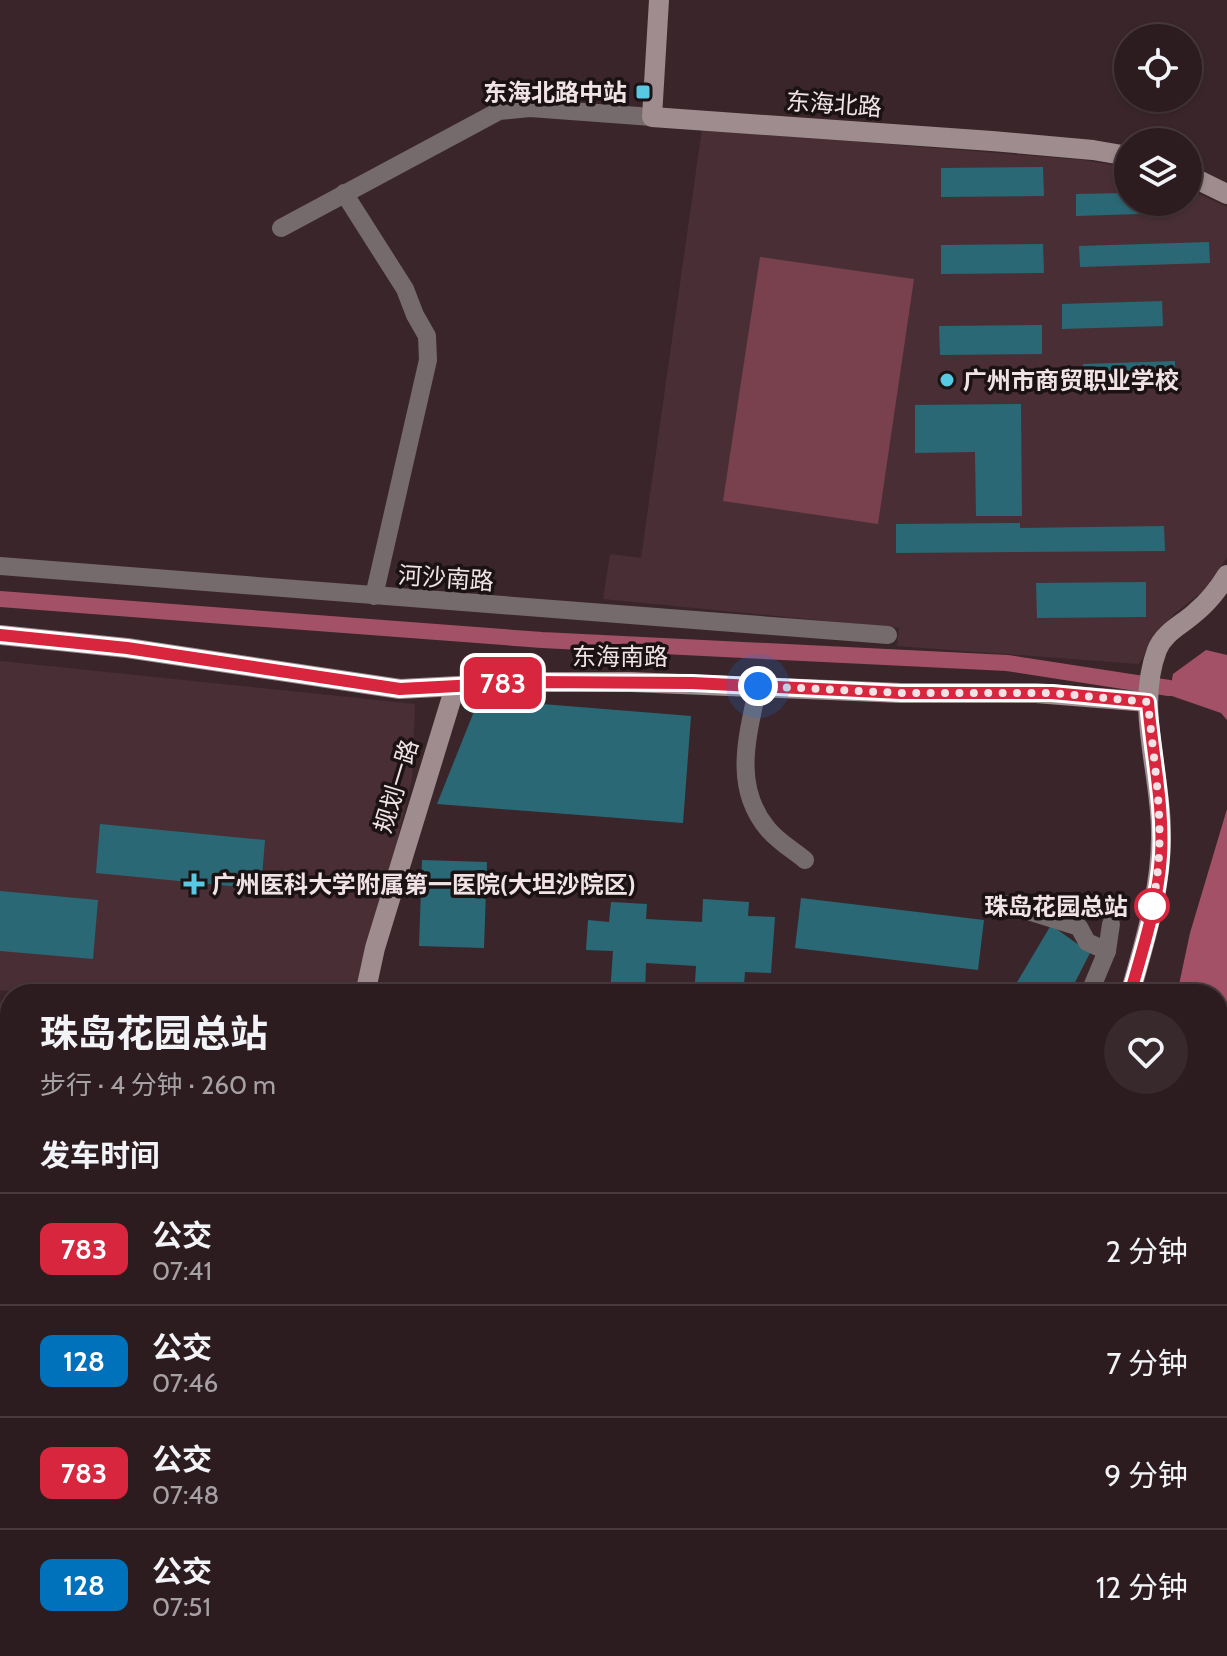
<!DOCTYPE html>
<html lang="zh">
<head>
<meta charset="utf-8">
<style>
	body { margin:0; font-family:Cabin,"Noto Sans SC",sans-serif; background:#38292d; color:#f1f3f6; height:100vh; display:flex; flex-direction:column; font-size:30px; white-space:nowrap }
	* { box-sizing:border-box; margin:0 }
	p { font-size:26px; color:#a6a1a5 }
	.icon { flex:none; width:44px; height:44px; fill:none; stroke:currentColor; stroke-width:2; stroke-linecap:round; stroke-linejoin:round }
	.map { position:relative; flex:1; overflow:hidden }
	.details { position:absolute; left:0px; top:984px; width:1228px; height:672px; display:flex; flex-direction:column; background:#2c1c20; border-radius:32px 32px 0 0; box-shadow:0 2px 6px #0004,0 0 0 2px #483a3e }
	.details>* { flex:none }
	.badge { padding:0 16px; border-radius:12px; font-size:28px; line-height:52px }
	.tools { position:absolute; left:1114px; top:24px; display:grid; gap:16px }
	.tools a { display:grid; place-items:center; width:88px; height:88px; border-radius:50%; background:#2c1c20; box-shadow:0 2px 6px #0004,0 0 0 2px #483a3e; font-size:40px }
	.you { position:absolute; width:40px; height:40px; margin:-20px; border:6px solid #fff; border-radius:50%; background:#1a73e8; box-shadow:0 0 0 12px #1a73e833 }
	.map>.badge { position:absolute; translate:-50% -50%; box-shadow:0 0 0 4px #fff }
	h2 { padding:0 40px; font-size:30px; line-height:72px }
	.round { display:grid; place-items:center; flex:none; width:84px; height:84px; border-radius:42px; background:#38292d }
	.summary { display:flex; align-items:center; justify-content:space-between; height:136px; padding:0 40px }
	h1 { font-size:38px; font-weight:700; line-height:60px }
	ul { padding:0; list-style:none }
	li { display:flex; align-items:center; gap:24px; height:112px; padding:0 40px; border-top:2px solid #483a3e }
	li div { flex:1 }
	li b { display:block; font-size:30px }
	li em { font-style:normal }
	li .badge { min-width:88px; font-weight:700; text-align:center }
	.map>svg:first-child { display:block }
	.built { fill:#492f35 }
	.green { fill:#79404e }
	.water { fill:#a35167 }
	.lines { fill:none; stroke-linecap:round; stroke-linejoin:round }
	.canal { stroke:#a35167; stroke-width:16 }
	.building { fill:#2b6875 }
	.street { stroke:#756a6c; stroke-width:18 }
	.secondary { stroke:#9e8c8f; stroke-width:20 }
	.line-casing { stroke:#fff; stroke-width:18 }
	.line { stroke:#d7263d; stroke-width:12 }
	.walk { stroke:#f1e2e5; stroke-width:8; stroke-dasharray:0 14.4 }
	.poi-dot { fill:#57c9e2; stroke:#1b1214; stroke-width:3 }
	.stop-dot { fill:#fff; stroke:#d7263d; stroke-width:4 }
	.labels { text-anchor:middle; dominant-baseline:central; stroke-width:7; stroke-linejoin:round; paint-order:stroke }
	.poi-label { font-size:24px; font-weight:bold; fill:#f1e2e5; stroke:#1b1214; text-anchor:start }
	.street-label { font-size:24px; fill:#f1e2e5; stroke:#1b1214 }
	.stop-label { font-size:24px; font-weight:bold; fill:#f1e2e5; stroke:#1b1214; text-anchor:end }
</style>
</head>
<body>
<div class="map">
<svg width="1227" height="1656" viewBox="0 0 1227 1656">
	<rect width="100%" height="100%" fill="#3a262a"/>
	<g class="built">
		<path d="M 702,129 L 1083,160 L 1128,168 L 1128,202 L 1188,202 L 1188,189 L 1227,207 L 1227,557 L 1207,588 L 1174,614 L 1157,635 L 1139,664 L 897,646 L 899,628 L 603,599 L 610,554 L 641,558 Z"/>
		<path d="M 0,661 L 415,704 L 412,778 L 361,994 L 30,994 L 0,990 Z"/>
	</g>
	<path class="green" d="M 760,257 L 914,279 L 878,524 L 723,501 Z"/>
	<g class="water">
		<path d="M 1206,650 L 1227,655 L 1227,720 L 1221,713 L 1169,695 L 1173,674 Z"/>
		<path d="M 1227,809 L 1227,1656 L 971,1656 L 974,1646 L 1218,1646 L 1218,994 L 1177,994 L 1190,933 Z"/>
	</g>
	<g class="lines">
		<path class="canal" d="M 0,599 L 542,640 L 1007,663 L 1169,688"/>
	</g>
	<g class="building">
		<path d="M 1043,167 L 1044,196 L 941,197 L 941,168 Z"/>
		<path d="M 1128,193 L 1128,202 L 1170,202 L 1171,213 L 1076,216 L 1076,194 Z"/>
		<path d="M 1209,242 L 1210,263 L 1080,267 L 1079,246 Z"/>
		<path d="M 1043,244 L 1044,273 L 941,274 L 941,245 Z"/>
		<path d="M 1162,301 L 1163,326 L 1062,329 L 1062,304 Z"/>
		<path d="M 1042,325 L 1042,354 L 940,355 L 939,326 Z"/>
		<path d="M 1175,361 L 1175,380 L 1084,382 L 1083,364 Z"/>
		<path d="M 1021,404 L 1022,516 L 976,516 L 975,452 L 915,453 L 915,405 Z"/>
		<path d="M 1020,523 L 1020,528 L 1164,526 L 1165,551 L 896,553 L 896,524 Z"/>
		<path d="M 1146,582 L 1146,617 L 1037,618 L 1036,583 Z"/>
		<path d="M 479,699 L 691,716 L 683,823 L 437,804 Z"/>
		<path d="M 100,824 L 265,840 L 261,889 L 96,873 Z"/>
		<path d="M 422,860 L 487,862 L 484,948 L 419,946 Z"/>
		<path d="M 0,891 L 98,900 L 93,959 L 0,951 Z"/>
		<path d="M 801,898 L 984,920 L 978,970 L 795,948 Z"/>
		<path d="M 703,899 L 749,902 L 748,916 L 775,917 L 771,973 L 745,972 L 744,985 L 695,982 L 696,966 L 646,963 L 645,994 L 610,994 L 613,951 L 586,950 L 588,920 L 609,922 L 611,902 L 647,904 L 646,919 L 702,922 Z"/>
		<path d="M 1051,925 L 1090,953 L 1069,994 L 1010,994 Z"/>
		<path d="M 0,1379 L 10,1379 L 10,1426 L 0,1425 Z"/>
		<path d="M 402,1646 L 468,1646 L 466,1656 L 400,1656 Z"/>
		<path d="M 510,1646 L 540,1646 L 539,1656 L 509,1656 Z"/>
		<path d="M 646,1646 L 708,1646 L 707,1654 L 646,1648 Z"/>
		<path d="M 825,1646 L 855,1646 L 852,1656 L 822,1656 Z"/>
	</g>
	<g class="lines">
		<g class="street">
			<path d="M 344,193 L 405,289 L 415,315 L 427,336 L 428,360 L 374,596"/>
			<path d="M 281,228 L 499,111 L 530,108 L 652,117"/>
			<path d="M 0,566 L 888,635"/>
			<path d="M 758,686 C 748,735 732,785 767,828 C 777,841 793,850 805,860"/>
			<path d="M 996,901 L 1079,927 L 1087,942 L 1107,951"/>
			<path d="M 1089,994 L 1107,951 L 1111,924"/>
			<path d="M 484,1656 L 485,1646"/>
			<path d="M 716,1656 L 717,1646"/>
		</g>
		<g class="secondary">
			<path d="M 659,0 L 652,117 L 992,141 L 1093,150 L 1128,156"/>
			<path d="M 1188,175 L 1227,194"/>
			<path d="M 0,635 L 127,648 L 400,689 L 532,682 L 631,682 L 901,693 L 1036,693 L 1148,702"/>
			<path d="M 365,994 L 375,948 L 455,687"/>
			<path d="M 1130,994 C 1145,941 1162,887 1161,832 C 1161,772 1135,708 1157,650 C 1164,632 1182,625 1196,612 C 1208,602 1219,588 1227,575"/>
			<path d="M 0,1482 L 10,1483"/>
			<path d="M 249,1656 L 250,1646"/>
			<path d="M 918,1656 L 921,1646"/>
		</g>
	</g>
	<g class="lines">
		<defs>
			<path id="line" d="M 0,635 L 127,648 L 400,689 L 532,682 L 692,683 L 901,693 L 1052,693 L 1148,702 C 1152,753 1164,804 1161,856 C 1158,902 1143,949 1130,994"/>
		</defs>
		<use href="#line" class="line-casing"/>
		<use href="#line" class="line"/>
		<path class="walk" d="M 758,686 L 901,693 L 1052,693 L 1148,702 C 1155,778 1169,839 1150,915 L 1152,906"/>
	</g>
	<g class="poi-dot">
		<rect x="635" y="84" width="16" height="16" rx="4"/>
		<circle cx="947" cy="380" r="8"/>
		<path d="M190 872h8v8h8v8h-8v8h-8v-8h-8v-8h8z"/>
	</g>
	<circle class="stop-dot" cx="1152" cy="906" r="16"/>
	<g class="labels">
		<g class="poi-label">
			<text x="627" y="92" text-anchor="end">东海北路中站</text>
			<text x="963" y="380">广州市商贸职业学校</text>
			<text x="212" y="884">广州医科大学附属第一医院(大坦沙院区)</text>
		</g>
		<g class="street-label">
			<text transform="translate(834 104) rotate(4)">东海北路</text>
			<text transform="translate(446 578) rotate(4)">河沙南路</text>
			<text x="620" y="656">东海南路</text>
			<text transform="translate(396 786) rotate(-73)">规划一路</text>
		</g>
		<g class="stop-label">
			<text x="1128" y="906">珠岛花园总站</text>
		</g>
	</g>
</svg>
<div class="tools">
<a><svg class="icon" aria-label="locate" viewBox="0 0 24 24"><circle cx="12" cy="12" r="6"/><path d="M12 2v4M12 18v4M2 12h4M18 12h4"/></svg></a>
<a><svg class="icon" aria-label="layers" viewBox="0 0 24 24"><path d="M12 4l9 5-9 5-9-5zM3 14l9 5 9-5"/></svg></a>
</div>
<div class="you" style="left:758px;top:686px"></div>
<b class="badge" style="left:503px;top:683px;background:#d7263d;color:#fff">783</b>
<section class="details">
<div class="summary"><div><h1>珠岛花园总站</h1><p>步行 · 4 分钟 · 260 m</p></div><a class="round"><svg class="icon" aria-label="heart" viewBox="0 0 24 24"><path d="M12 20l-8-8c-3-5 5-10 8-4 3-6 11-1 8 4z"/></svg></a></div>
<h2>发车时间</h2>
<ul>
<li><span class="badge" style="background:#d7263d;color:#fff">783</span><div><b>公交</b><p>07:41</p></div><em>2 分钟</em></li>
<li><span class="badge" style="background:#0072bc;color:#fff">128</span><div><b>公交</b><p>07:46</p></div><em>7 分钟</em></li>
<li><span class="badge" style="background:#d7263d;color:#fff">783</span><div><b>公交</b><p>07:48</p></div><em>9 分钟</em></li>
<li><span class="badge" style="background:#0072bc;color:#fff">128</span><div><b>公交</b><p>07:51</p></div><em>12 分钟</em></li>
</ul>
</section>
</div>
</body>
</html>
